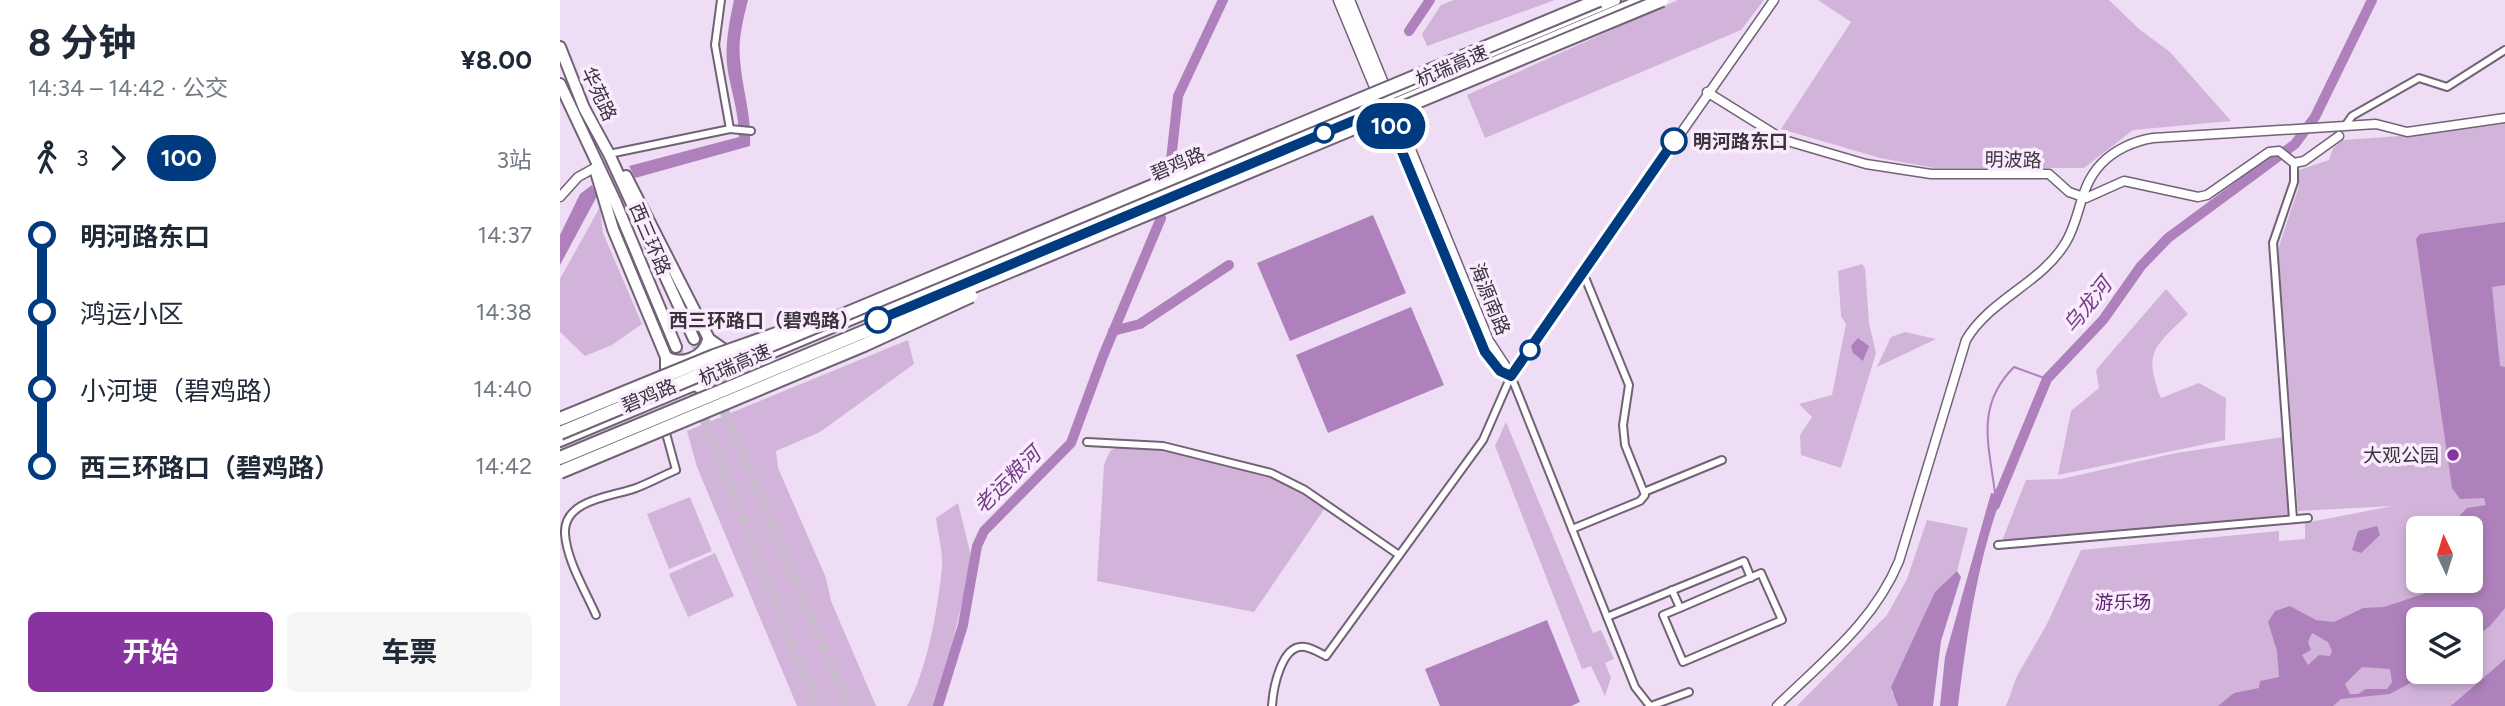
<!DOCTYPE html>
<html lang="zh">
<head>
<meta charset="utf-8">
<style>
	body { margin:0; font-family:Figtree,"Noto Sans SC",sans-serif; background:#f6f6f7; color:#1f2937; height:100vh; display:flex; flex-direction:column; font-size:26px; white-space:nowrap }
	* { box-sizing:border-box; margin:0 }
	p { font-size:23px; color:#747a83 }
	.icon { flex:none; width:38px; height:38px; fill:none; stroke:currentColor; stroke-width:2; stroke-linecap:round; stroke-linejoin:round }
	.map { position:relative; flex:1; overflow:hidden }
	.details { display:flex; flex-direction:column; background:#fff; width:560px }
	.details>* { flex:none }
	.badge { padding:0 14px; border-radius:23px; font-size:24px; line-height:46px }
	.needle { width:46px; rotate:356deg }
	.controls { position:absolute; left:1846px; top:516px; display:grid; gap:14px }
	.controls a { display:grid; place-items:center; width:77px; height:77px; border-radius:10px; background:#fff; box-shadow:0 4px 10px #0003; font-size:35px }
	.map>.badge { position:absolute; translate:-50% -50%; box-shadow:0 0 0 4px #fff }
	.legs { display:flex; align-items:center; gap:10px; height:77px; padding:0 28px; font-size:23px }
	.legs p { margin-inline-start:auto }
	.overview { display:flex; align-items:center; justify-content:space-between; height:119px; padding:0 28px }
	h1 { font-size:38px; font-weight:700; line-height:52px }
	.cta { display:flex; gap:14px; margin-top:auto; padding:14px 28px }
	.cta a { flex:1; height:80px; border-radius:10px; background:#8933a1; color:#fff; font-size:28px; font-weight:700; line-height:80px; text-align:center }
	.cta a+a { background:#f6f6f7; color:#1f2937 }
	ul { padding:0 28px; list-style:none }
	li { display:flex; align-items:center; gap:24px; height:77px; font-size:26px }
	li i { display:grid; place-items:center; width:10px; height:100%; margin:0 9px; background:currentColor }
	li i::after { content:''; width:18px; height:18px; margin:-9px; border:5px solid; border-radius:50%; background:#fff }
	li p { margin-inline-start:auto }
	li:first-child i { background:linear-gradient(#0000 50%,currentColor 0) }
	li:last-child i { background:linear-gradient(currentColor 50%,#0000 0) }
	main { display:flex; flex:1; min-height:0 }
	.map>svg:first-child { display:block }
	.green { fill:#d2b4db; fill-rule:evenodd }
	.water { fill:#ae81bc; fill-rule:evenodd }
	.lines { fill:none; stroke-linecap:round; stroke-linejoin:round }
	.stream { stroke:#ae81bc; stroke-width:2 }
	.river { stroke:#ae81bc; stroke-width:10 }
	.primary-tunnel { stroke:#cabbcf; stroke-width:10; stroke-dasharray:10 5; stroke-linecap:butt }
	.minor-casing { stroke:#716276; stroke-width:10 }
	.tertiary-casing { stroke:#716276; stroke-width:11 }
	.secondary-casing { stroke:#716276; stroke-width:13 }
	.primary-casing { stroke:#716276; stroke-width:14 }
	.trunk-casing { stroke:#716276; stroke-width:14 }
	.minor { stroke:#fff; stroke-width:6 }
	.tertiary { stroke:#fff; stroke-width:8 }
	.secondary { stroke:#fff; stroke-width:10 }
	.primary { stroke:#fff; stroke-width:10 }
	.trunk { stroke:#fff; stroke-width:10 }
	.motorway-bridge-casing { stroke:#716276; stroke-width:16; stroke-linecap:butt }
	.motorway-bridge { stroke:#fff; stroke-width:12 }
	.line-1-casing { stroke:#fff; stroke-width:16 }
	.line-1 { stroke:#003b80; stroke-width:10 }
	.stop-1-dot { fill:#fff; stroke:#003b80; stroke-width:3.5 }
	.poi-dot { fill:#8933a1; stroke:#faecfe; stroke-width:2.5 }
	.labels { text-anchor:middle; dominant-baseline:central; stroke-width:7; stroke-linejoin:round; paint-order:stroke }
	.street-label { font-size:19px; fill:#3b343d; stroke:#faecfe }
	.stop-label { font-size:19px; font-weight:bold; fill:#3b343d; stroke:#faecfe; text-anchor:start }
	.poi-label { font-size:19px; fill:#3b343d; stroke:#faecfe; text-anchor:end }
	.park-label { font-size:19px; fill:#5d256d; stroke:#faecfe }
	.water-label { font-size:21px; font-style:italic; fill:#743b85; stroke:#faecfe }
</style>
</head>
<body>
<main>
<section class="details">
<div class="overview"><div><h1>8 分钟</h1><p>14:34 – 14:42 · 公交</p></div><b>¥8.00</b></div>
<div class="legs"><svg class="icon" aria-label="walk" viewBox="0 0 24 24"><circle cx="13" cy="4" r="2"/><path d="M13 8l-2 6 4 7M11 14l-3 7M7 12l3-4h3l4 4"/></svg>3<svg class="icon" aria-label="forward" viewBox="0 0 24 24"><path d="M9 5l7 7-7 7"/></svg><b class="badge" style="background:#003b80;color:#fff">100</b><p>3站</p></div>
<ul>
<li><i style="color:#003b80"></i><b>明河路东口</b><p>14:37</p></li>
<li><i style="color:#003b80"></i><span>鸿运小区</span><p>14:38</p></li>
<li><i style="color:#003b80"></i><span>小河埂（碧鸡路）</span><p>14:40</p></li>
<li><i style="color:#003b80"></i><b>西三环路口（碧鸡路）</b><p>14:42</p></li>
</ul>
<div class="cta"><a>开始</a><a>车票</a></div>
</section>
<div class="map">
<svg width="1945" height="706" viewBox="0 0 1945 706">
	<rect width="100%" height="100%" fill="#eeddf4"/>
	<g class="green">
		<path d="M 894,0 L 995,0 L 867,46 L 862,34 L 881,5 Z"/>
		<path d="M 1118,0 L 1204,0 L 1181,30 L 925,138 L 907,95 Z"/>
		<path d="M 1258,0 L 1549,0 L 1579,29 L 1610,52 L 1671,121 L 1573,130 L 1524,168 L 1374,168 L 1320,158 L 1221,129 L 1291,22 Z"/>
		<path d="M 1945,122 L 1945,659 L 1890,706 L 1446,706 L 1457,676 L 1487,624 L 1521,550 L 1719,531 L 1719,541 L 1745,539 L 1745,523 L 1833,506 L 1738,511 L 1718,249 L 1739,186 L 1739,170 L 1769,160 L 1773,148 L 1783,140 L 1840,136 ZM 1858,528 L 1911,528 L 1911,581 L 1858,581 ZM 1858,620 L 1911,620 L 1911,672 L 1858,672 Z"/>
		<path d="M 40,207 L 43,233 L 82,324 L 52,345 L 25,356 L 0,332 L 0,279 Z"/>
		<path d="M 1302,264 L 1305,268 L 1309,323 L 1316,353 L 1281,468 L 1241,455 L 1240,435 L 1252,417 L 1239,404 L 1272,395 L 1286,324 L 1281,316 L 1278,271 Z"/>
		<path d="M 1606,289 L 1628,314 C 1595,347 1583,350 1601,398 L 1639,383 L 1666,398 L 1665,440 L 1498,475 L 1511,411 L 1539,388 L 1536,370 Z"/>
		<path d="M 1345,332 L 1376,339 L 1317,367 L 1331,337 Z"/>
		<path d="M 348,340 L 354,364 L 260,432 L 216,451 L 218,468 L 266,578 L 271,601 L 316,706 L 237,706 L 137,467 L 127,431 Z"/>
		<path d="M 946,422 L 1033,633 L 1041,630 L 1054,659 L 1045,663 L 1051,678 L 1045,696 L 1031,666 L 1022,669 L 935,446 Z"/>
		<path d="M 1724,437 L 1730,515 L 1442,541 L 1466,480 L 1501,479 L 1616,453 Z"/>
		<path d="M 561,445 C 607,449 695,462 735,485 C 746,491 756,500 765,508 L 694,612 L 537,581 L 544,465 L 550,451 Z"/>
		<path d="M 130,497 L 152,551 L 109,569 L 87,514 Z"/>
		<path d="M 398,503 L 412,560 L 382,687 L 373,706 L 347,706 C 367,671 378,608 382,567 C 383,552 378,534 376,518 Z"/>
		<path d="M 1367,520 L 1408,528 L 1397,571 L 1375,593 L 1332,692 L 1338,700 L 1338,706 L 1237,706 L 1327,615 L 1347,579 Z"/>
		<path d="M 155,553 L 174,596 L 128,617 L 109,574 Z"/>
	</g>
	<g class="water">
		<path d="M 174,0 L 188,0 C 183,20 178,39 180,59 C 182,89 192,116 190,146 L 75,178 L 69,166 L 179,137 C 179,114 172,94 168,72 C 164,47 169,24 174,0 Z"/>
		<path d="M 32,185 L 37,196 L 0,265 L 0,235 L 20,194 Z"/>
		<path d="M 813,215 L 846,293 L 730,341 L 697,263 Z"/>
		<path d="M 1945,222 L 1945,285 L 1932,287 L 1940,366 L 1945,367 L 1945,608 L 1930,626 L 1915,637 L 1911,636 L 1911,620 L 1858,620 L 1858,672 L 1865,672 L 1865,675 L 1830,694 L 1781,699 L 1773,706 L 1658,706 L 1674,693 L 1699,688 L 1700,681 L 1719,677 L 1717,651 L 1708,622 L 1715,611 L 1730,606 L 1756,620 L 1774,622 L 1803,608 L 1824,607 L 1872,591 L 1874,581 L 1882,581 L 1887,587 L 1911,581 L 1911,528 L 1896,528 L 1896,519 L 1907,508 L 1926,505 L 1924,498 L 1900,499 L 1892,488 L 1856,239 L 1860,234 ZM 1752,633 L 1768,642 L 1772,651 L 1770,656 L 1759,655 L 1748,665 L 1742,655 L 1751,650 L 1748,642 ZM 1802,667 L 1830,669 L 1832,682 L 1827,689 L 1806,689 L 1798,694 L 1790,694 L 1785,684 Z"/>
		<path d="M 851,307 L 884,385 L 768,433 L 736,355 Z"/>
		<path d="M 1298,338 L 1309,346 L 1303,361 L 1293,353 L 1291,346 Z"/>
		<path d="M 1431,493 L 1442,495 C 1417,562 1407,635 1398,706 L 1380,706 L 1385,657 Z"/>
		<path d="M 1817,526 L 1820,535 L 1801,553 L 1792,550 L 1798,531 Z"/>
		<path d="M 1397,571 L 1401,577 L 1381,641 L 1373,706 L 1338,706 L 1331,687 L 1375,592 Z"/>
		<path d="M 987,620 L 1020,702 L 1011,706 L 880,706 L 865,669 Z"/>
		<path d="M 1945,659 L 1945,706 L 1890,706 L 1894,703 Z"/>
	</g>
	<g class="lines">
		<path class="stream" d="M 1435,493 C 1429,445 1415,406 1454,367 L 1487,379"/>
		<g class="river">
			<path d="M 849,31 L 870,0"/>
			<path d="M 610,169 L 618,96 L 663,0"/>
			<path d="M 553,331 L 580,324 L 669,265"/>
			<path d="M 1435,505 L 1487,379 L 1543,320 L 1581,266 L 1608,238 L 1735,144 L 1755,117 L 1812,0"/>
			<path d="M 378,706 L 403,625 L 417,546 L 424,531 L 511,443 L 543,356 L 601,218"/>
		</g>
		<g class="primary-tunnel">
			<path d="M 134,339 L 288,706"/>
			<path d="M 116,347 L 256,706"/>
		</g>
		<defs>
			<g id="minor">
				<path d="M 1785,126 L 1792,116 L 1859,78 L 1887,87 L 1945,50"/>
				<path d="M 170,129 L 191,131"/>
				<path d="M 49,154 L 170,129 L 155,45 L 161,0"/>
				<path d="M 951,376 L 1075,687 L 1090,706"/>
				<path d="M 527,442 L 603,446 L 711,473 L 745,490 L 839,555"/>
				<path d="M 1084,492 L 1162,460"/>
				<path d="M 1733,519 L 1713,243 L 1734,182 L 1734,163"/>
				<path d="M 1012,529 L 1080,501 L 1085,495 L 1065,445 L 1063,425 L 1069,385 L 1024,275"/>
				<path d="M 1438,545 L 1748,518"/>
				<path d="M 1112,590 L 1120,608 L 1103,615 L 1123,662 L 1222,620 L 1201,573 L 1120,608"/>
				<path d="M 36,615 C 25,590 7,561 5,534 C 3,499 52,497 76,488 C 89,483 102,476 116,470 L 104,426"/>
				<path d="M 1047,617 L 1184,561 L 1191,578"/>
				<path d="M 712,706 C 713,690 721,643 745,647 C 752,648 760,653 766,656 L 923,440 L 951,376"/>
				<path d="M 1091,706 L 1129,692"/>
			</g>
			<g id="tertiary">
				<path d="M 1147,92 L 1224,140 L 1306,164 L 1371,174 L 1489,174 L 1509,192 L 1526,198 L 1564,181 L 1638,197 L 1647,195 L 1709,152 L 1719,151 L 1734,163 L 1744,161 L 1779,136"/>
				<path d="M 0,197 L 18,177 L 38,166"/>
				<path d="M 951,376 L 1214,0"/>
				<path d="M 1217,706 C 1263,661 1314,622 1339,561 L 1406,340 C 1430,299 1482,283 1506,242 C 1521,217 1519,187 1541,164 C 1554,150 1574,141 1593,138 L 1816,124 L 1847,132 L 1945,118"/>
			</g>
			<g id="secondary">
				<path d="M 779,0 L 925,352 L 940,371 L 951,376"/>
				<path d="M 789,0 L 928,341 L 949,373"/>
			</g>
			<g id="primary">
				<path d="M 0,47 L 24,108 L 49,154 L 134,339"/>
				<path d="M 0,84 L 55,201 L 116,347"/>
				<path d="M 36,172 L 53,229 L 106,357 L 106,381"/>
				<path d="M 66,176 L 149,339 L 169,353"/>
				<path d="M 106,357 C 121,366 143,358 148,340"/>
				<path d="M 129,381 L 145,391 L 149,368 L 149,339"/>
			</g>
			<g id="trunk">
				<path d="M 613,197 L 1082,0"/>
				<path d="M 0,441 L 1055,0"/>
			</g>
		</defs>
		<use href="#minor" class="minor-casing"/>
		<use href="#tertiary" class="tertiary-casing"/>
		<use href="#secondary" class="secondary-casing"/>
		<use href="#primary" class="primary-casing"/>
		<use href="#trunk" class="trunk-casing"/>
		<use href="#minor" class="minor"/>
		<use href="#tertiary" class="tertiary"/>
		<use href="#secondary" class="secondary"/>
		<use href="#primary" class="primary"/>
		<use href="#trunk" class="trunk"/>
		<defs>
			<g id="motorway-bridge">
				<path d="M 0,419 L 154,356 L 222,332"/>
				<path d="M 0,433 L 1039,0"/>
				<path d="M 0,458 L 1102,0"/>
				<path d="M 0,472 L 304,345 L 411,296"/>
			</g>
		</defs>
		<use href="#motorway-bridge" class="motorway-bridge-casing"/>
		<use href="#motorway-bridge" class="motorway-bridge"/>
	</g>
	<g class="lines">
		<defs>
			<path id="line-1" d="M 318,320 L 824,108 L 925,352 L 940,371 L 951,376 L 1114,141"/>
		</defs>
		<use href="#line-1" class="line-1-casing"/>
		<use href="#line-1" class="line-1"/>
	</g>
	<g class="stop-1-dot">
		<circle cx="764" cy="133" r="9"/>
		<circle cx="1114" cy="141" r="12"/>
		<circle cx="318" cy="320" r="12"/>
		<circle cx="970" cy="350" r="9"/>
	</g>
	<circle class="poi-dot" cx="1893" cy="455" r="7"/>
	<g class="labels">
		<g class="street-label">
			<text transform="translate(892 66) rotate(-23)">杭瑞高速</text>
			<text transform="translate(39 94) rotate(65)">华苑路</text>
			<text transform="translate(1453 160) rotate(1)">明波路</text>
			<text transform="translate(618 164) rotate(-23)">碧鸡路</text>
			<text transform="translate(90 239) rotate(67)">西三环路</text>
			<text transform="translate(930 299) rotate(68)">海源南路</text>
			<text transform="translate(175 365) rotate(-23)">杭瑞高速</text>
			<text transform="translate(89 396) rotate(-23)">碧鸡路</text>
		</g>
		<g class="stop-label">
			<text x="1133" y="141">明河路东口</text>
			<text x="299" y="320" text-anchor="end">西三环路口（碧鸡路）</text>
		</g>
		<g class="poi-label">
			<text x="1879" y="455">大观公园</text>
		</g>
		<g class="park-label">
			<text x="1563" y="602">游乐场</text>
		</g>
		<g class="water-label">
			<text transform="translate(1527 305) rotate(-51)">乌龙河</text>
			<text transform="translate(447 480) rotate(-45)">老运粮河</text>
		</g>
	</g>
</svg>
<div class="controls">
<a><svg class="needle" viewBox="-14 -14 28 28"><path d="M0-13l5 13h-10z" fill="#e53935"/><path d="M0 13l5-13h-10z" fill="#747a83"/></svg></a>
<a><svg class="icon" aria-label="layers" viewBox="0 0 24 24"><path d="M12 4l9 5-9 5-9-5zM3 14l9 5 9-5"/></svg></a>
</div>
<b class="badge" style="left:831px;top:126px;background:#003b80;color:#fff">100</b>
</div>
</main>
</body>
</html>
